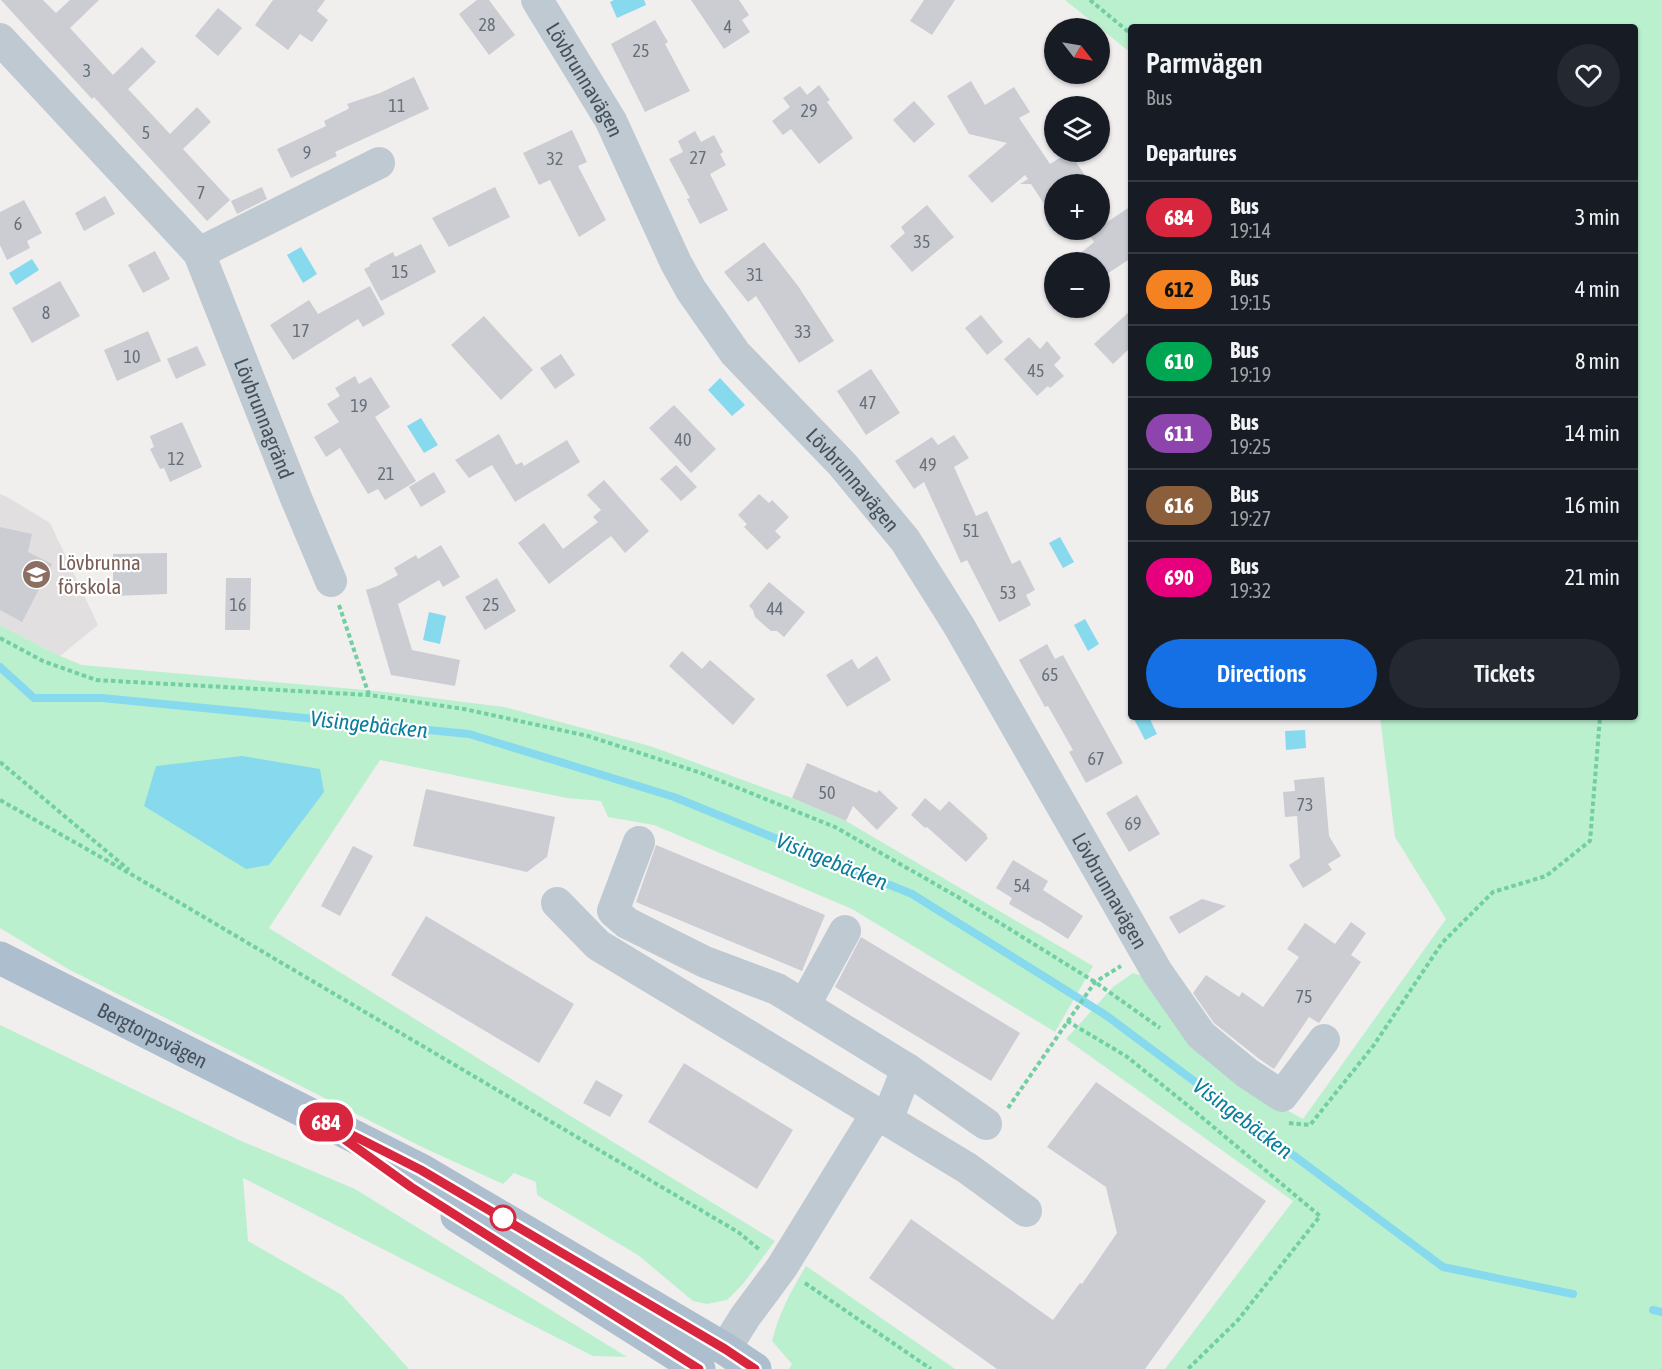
<!DOCTYPE html>
<html lang="en">
<head>
<meta charset="utf-8">
<style>
	body { margin:0; font-family:"Asap Condensed",sans-serif; background:#242831; color:#f1f3f6; height:100vh; display:flex; flex-direction:column; font-size:22px; white-space:nowrap }
	* { box-sizing:border-box; margin:0 }
	p { font-size:20px; color:#9ea1a6 }
	.icon { flex:none; width:33px; height:33px; fill:none; stroke:currentColor; stroke-width:2; stroke-linecap:round; stroke-linejoin:round }
	.map { position:relative; flex:1; overflow:hidden }
	.drawer { position:absolute; left:1128px; top:24px; width:510px; height:696px; display:flex; flex-direction:column; background:#171b24; border-radius:6px; box-shadow:0 2px 4px #0004 }
	.drawer>* { flex:none }
	.badge { padding:0 12px; border-radius:20px; font-size:21px; line-height:39px }
	.needle { width:39px; rotate:121deg }
	.controls { position:absolute; left:1044px; top:18px; display:grid; gap:12px }
	.controls a { display:grid; place-items:center; width:66px; height:66px; border-radius:50%; background:#171b24; box-shadow:0 2px 4px #0004; font-size:30px }
	.map>.badge { position:absolute; translate:-50% -50%; box-shadow:0 0 0 3px #fff }
	h2 { padding:0 18px; font-size:22px; line-height:54px }
	.round { display:grid; place-items:center; flex:none; width:63px; height:63px; border-radius:32px; background:#242831 }
	.headline { display:flex; align-items:center; justify-content:space-between; height:102px; padding:0 18px }
	h1 { font-size:28px; font-weight:600; line-height:45px }
	.button { display:flex; gap:12px; margin-top:auto; padding:12px 18px }
	.button a { flex:1; height:69px; border-radius:36px; background:#1470e4; color:#fff; font-size:24px; font-weight:600; line-height:69px; text-align:center }
	.button a+a { background:#242831; color:#f1f3f6 }
	ul { padding:0; list-style:none }
	li { display:flex; align-items:center; gap:18px; height:72px; padding:0 18px; border-top:2px solid #363941 }
	li div { flex:1 }
	li b { display:block; font-size:22px }
	li em { font-style:normal }
	li .badge { min-width:66px; font-weight:700; text-align:center }
	.map>svg:first-child { display:block }
	.education { fill:#e2dfe0 }
	.green { fill:#bbf0cf }
	.water { fill:#87d9ee }
	.lines { fill:none; stroke-linecap:round; stroke-linejoin:round }
	.stream { stroke:#87d9ee; stroke-width:8 }
	.building { fill:#cbcdd3 }
	.path { stroke:#72cfa1; stroke-width:4; stroke-dasharray:4.5 3; stroke-linecap:butt }
	.minor { stroke:#bec9d1; stroke-width:32 }
	.major { stroke:#adbece; stroke-width:33 }
	.line-casing { stroke:#fff; stroke-width:14 }
	.line { stroke:#d7263d; stroke-width:9 }
	.stop-dot { fill:#fff; stroke:#d7263d; stroke-width:3 }
	.labels { text-anchor:middle; dominant-baseline:central; stroke-width:4.5; stroke-linejoin:round; paint-order:stroke }
	.number-label { font-size:18px; fill:#67707a }
	.street-label { font-size:21px; fill:#46515c; stroke:#fff }
	.education-label { font-size:21px; fill:#785e54; stroke:#fff; text-anchor:start }
	.water-label { font-size:22px; font-style:italic; fill:#0a7e9c; stroke:#fff }
</style>
</head>
<body>
<div class="map">
<svg width="1662" height="1369" viewBox="0 0 1662 1369">
	<rect width="100%" height="100%" fill="#f1eeee"/>
	<path class="education" d="M 0,494 L 9,498 L 50,523 L 98,625 L 60,656 L 0,625 Z"/>
	<g class="green">
		<path d="M 1065,0 L 1662,0 L 1662,1369 L 1165,1369 L 1293,1201 L 1066,1039 L 1113,987 L 1133,973 L 1152,979 L 1274,1103 L 1303,1119 L 1446,919 L 1395,837 L 1380,717 L 1635,717 L 1635,27 L 1131,27 L 1131,53 Z"/>
		<path d="M 0,625 L 60,656 L 82,665 L 377,691 L 504,707 L 650,746 L 792,798 L 846,821 L 1093,966 L 1055,1032 L 852,909 L 654,825 L 608,817 L 601,801 L 567,798 L 380,760 L 269,928 L 569,1115 L 775,1241 L 743,1284 L 727,1300 L 707,1304 L 693,1301 L 638,1255 L 537,1195 L 536,1182 L 514,1173 L 503,1184 L 422,1147 L 68,969 L 0,928 Z"/>
		<path d="M 0,1025 L 239,1140 L 355,1189 L 627,1357 L 593,1356 L 243,1178 L 248,1241 L 342,1295 L 409,1369 L 0,1369 Z"/>
		<path d="M 806,1266 L 955,1369 L 789,1369 L 792,1364 L 772,1341 C 779,1313 791,1291 806,1266 Z"/>
	</g>
	<g class="water">
		<path d="M 614,0 L 644,0 L 646,5 L 617,18 L 610,2 Z"/>
		<path d="M 301,247 L 317,274 L 303,283 L 287,255 Z"/>
		<path d="M 32,259 L 39,270 L 16,285 L 9,273 Z"/>
		<path d="M 720,378 L 745,405 L 732,416 L 708,390 Z"/>
		<path d="M 421,418 L 438,445 L 424,453 L 407,426 Z"/>
		<path d="M 1060,537 L 1074,562 L 1063,568 L 1049,543 Z"/>
		<path d="M 429,612 L 446,616 L 440,644 L 423,640 Z"/>
		<path d="M 1085,619 L 1099,644 L 1088,651 L 1074,625 Z"/>
		<path d="M 1133,717 L 1149,717 L 1157,734 L 1145,740 Z"/>
		<path d="M 1305,730 L 1306,748 L 1286,750 L 1285,731 Z"/>
		<path d="M 242,756 L 320,769 L 324,792 L 269,865 L 246,869 L 144,806 L 156,766 Z"/>
	</g>
	<g class="lines">
		<g class="stream">
			<path d="M 0,667 L 34,698 L 102,698 L 469,734 L 674,797 L 912,894 L 1107,1016 L 1443,1267 L 1573,1294"/>
			<path d="M 1653,1310 L 1662,1312"/>
		</g>
	</g>
	<g class="building">
		<path d="M 1,0 L 43,0 L 56,13 L 70,0 L 99,0 L 70,28 L 113,75 L 142,47 L 156,62 L 128,89 L 170,134 L 197,107 L 211,122 L 183,149 L 230,200 L 207,221 L 94,97 L 92,99 Z"/>
		<path d="M 273,0 L 325,0 L 317,11 L 328,20 L 312,42 L 300,34 L 288,50 L 255,25 Z"/>
		<path d="M 477,0 L 489,0 L 515,35 L 489,55 L 459,14 Z"/>
		<path d="M 691,0 L 739,0 L 749,15 L 742,20 L 750,32 L 724,49 Z"/>
		<path d="M 924,0 L 955,0 L 932,35 L 910,21 Z"/>
		<path d="M 218,8 L 242,28 L 218,56 L 195,36 Z"/>
		<path d="M 655,20 L 668,42 L 665,44 L 690,91 L 645,112 L 611,44 Z"/>
		<path d="M 414,77 L 429,109 L 335,152 L 337,156 L 291,178 L 277,149 L 326,126 L 324,121 L 348,109 L 349,108 L 347,104 L 380,93 Z"/>
		<path d="M 971,81 L 985,105 L 1014,87 L 1030,112 L 1019,118 L 1050,164 L 1069,152 L 1091,184 L 1054,184 L 1054,219 L 1031,184 L 1020,184 L 1028,179 L 1025,175 L 992,203 L 968,176 L 1007,143 L 969,134 L 947,96 Z"/>
		<path d="M 819,85 L 830,100 L 827,102 L 853,138 L 819,164 L 791,129 L 783,135 L 772,121 L 790,107 L 783,98 L 800,86 L 807,95 Z"/>
		<path d="M 914,101 L 935,124 L 914,143 L 893,120 Z"/>
		<path d="M 572,130 L 587,162 L 578,166 L 606,220 L 579,237 L 550,180 L 539,185 L 523,153 Z"/>
		<path d="M 695,131 L 701,142 L 714,135 L 723,152 L 720,154 L 726,165 L 710,174 L 728,210 L 700,224 L 687,199 L 690,198 L 669,159 L 683,152 L 678,141 Z"/>
		<path d="M 262,187 L 267,199 L 237,214 L 231,201 Z"/>
		<path d="M 495,187 L 510,217 L 449,247 L 432,218 Z"/>
		<path d="M 105,196 L 115,214 L 84,231 L 75,213 Z"/>
		<path d="M 24,200 L 42,233 L 27,241 L 30,248 L 7,260 L 0,245 L 0,212 Z"/>
		<path d="M 927,205 L 954,237 L 912,272 L 890,246 L 905,233 L 901,227 Z"/>
		<path d="M 1131,206 L 1131,258 L 1107,274 L 1100,262 L 1070,262 L 1094,242 L 1089,234 L 1096,230 L 1100,230 L 1100,227 Z"/>
		<path d="M 764,242 L 798,286 L 834,341 L 799,363 L 756,296 L 748,302 L 724,272 Z"/>
		<path d="M 421,244 L 436,272 L 381,301 L 364,269 L 370,266 L 370,264 L 393,252 L 395,257 Z"/>
		<path d="M 155,251 L 170,279 L 143,293 L 128,265 Z"/>
		<path d="M 60,281 L 80,316 L 32,343 L 12,308 Z"/>
		<path d="M 370,286 L 385,314 L 363,327 L 358,319 L 293,360 L 270,325 L 309,300 L 318,314 Z"/>
		<path d="M 1131,310 L 1131,347 L 1113,364 L 1094,344 Z"/>
		<path d="M 981,315 L 1003,342 L 987,355 L 965,328 Z"/>
		<path d="M 484,316 L 533,370 L 501,400 L 451,345 Z"/>
		<path d="M 148,331 L 161,361 L 117,381 L 104,350 Z"/>
		<path d="M 1029,337 L 1040,349 L 1047,341 L 1061,358 L 1054,365 L 1064,376 L 1050,388 L 1048,386 L 1037,396 L 1004,359 Z"/>
		<path d="M 197,346 L 206,365 L 176,379 L 167,359 Z"/>
		<path d="M 561,354 L 575,375 L 555,389 L 540,368 Z"/>
		<path d="M 871,369 L 900,413 L 866,435 L 837,391 Z"/>
		<path d="M 355,376 L 359,384 L 371,377 L 390,407 L 375,417 L 416,481 L 385,500 L 378,489 L 368,494 L 340,448 L 326,457 L 314,437 L 339,422 L 327,404 L 340,396 L 335,388 Z"/>
		<path d="M 674,405 L 716,449 L 691,473 L 649,428 Z"/>
		<path d="M 182,422 L 202,467 L 170,482 L 164,468 L 160,469 L 150,449 L 154,447 L 150,436 Z"/>
		<path d="M 499,434 L 516,465 L 522,462 L 524,466 L 567,440 L 580,462 L 515,502 L 492,465 L 469,478 L 455,460 Z"/>
		<path d="M 954,435 L 969,458 L 954,467 L 976,516 L 987,511 L 1012,564 L 1020,560 L 1035,590 L 1026,595 L 1031,605 L 999,622 L 967,560 L 961,563 L 924,482 L 914,489 L 895,461 L 932,437 L 938,445 Z"/>
		<path d="M 676,465 L 697,487 L 681,501 L 660,479 Z"/>
		<path d="M 434,472 L 446,492 L 421,507 L 409,487 Z"/>
		<path d="M 604,480 L 649,531 L 625,553 L 611,536 L 549,584 L 518,543 L 544,523 L 563,549 L 598,522 L 593,517 L 601,510 L 587,495 Z"/>
		<path d="M 759,494 L 769,503 L 772,500 L 789,517 L 775,531 L 781,537 L 767,550 L 744,527 L 747,524 L 738,515 Z"/>
		<path d="M 0,527 L 32,534 L 28,552 L 52,564 L 22,622 L 0,610 Z"/>
		<path d="M 441,545 L 460,577 L 443,587 L 439,580 L 398,604 L 412,650 L 460,660 L 455,686 L 391,675 L 366,590 L 378,586 L 398,575 L 394,568 L 416,555 L 418,559 Z"/>
		<path d="M 167,553 L 167,594 L 113,596 L 113,554 Z"/>
		<path d="M 226,578 L 251,578 L 250,630 L 225,630 Z"/>
		<path d="M 497,578 L 516,611 L 485,630 L 465,597 Z"/>
		<path d="M 769,582 L 805,612 L 784,637 L 777,631 L 771,631 L 755,617 L 753,610 L 749,606 Z"/>
		<path d="M 1047,644 L 1055,659 L 1063,655 L 1123,763 L 1086,783 L 1069,752 L 1073,750 L 1048,706 L 1045,707 L 1019,660 Z"/>
		<path d="M 682,651 L 702,669 L 710,660 L 755,699 L 733,725 L 669,666 Z"/>
		<path d="M 877,656 L 891,680 L 847,707 L 826,675 L 852,659 L 858,669 Z"/>
		<path d="M 807,763 L 877,793 L 879,790 L 898,808 L 877,830 L 853,806 L 846,821 L 792,798 Z"/>
		<path d="M 1324,777 L 1329,836 L 1341,856 L 1328,864 L 1332,870 L 1303,888 L 1289,865 L 1300,858 L 1297,816 L 1285,817 L 1283,792 L 1295,791 L 1294,780 Z"/>
		<path d="M 426,789 L 555,817 L 547,857 L 527,872 L 413,846 Z"/>
		<path d="M 1137,795 L 1160,834 L 1129,852 L 1106,813 Z"/>
		<path d="M 925,798 L 940,811 L 949,801 L 987,835 L 986,836 L 988,838 L 966,862 L 927,827 L 925,828 L 911,815 Z"/>
		<path d="M 656,845 L 825,915 L 802,971 L 636,902 Z"/>
		<path d="M 353,846 L 373,856 L 340,916 L 321,906 Z"/>
		<path d="M 1013,860 L 1048,881 L 1043,890 L 1083,916 L 1068,939 L 1038,920 L 1038,921 L 1009,904 L 1012,898 L 996,888 Z"/>
		<path d="M 1202,899 L 1226,906 L 1179,934 L 1169,917 Z"/>
		<path d="M 426,916 L 574,1004 L 539,1063 L 391,975 Z"/>
		<path d="M 1351,922 L 1366,933 L 1351,955 L 1361,962 L 1319,1023 L 1309,1017 L 1274,1069 L 1258,1058 L 1214,1023 L 1193,993 L 1206,975 L 1239,997 L 1242,992 L 1263,1007 L 1299,957 L 1287,949 L 1305,923 L 1335,944 Z"/>
		<path d="M 861,937 L 1020,1033 L 991,1081 L 835,987 Z"/>
		<path d="M 684,1063 L 793,1130 L 757,1189 L 648,1122 Z"/>
		<path d="M 596,1080 L 623,1095 L 610,1117 L 583,1103 Z"/>
		<path d="M 1096,1082 L 1266,1201 L 1145,1369 L 997,1369 L 869,1278 L 911,1219 L 1053,1320 L 1080,1283 L 1082,1284 L 1117,1233 L 1106,1187 L 1047,1147 Z"/>
	</g>
	<g class="lines">
		<g class="path">
			<path d="M 1090,0 L 1131,34"/>
			<path d="M 339,605 L 369,695"/>
			<path d="M 0,638 L 43,661 L 96,680 L 369,695 L 464,709 L 588,736 L 701,773 L 835,827 L 958,897 L 1095,982 L 1160,1028"/>
			<path d="M 0,762 L 129,870"/>
			<path d="M 0,800 L 136,877 L 738,1232 L 760,1250"/>
			<path d="M 1067,1021 L 1126,1056 L 1186,1104 L 1320,1216 L 1238,1320 L 1188,1369"/>
			<path d="M 1008,1108 L 1095,982 L 1121,966"/>
			<path d="M 1289,1123 L 1310,1125 L 1374,1045 L 1442,943 L 1493,892 L 1546,876 L 1590,841 L 1600,717"/>
			<path d="M 805,1283 L 931,1369"/>
		</g>
		<g class="minor">
			<path id="s1" d="M 537,0 L 611,121 L 676,263 L 691,290 L 735,353 L 842,464 L 905,540 L 959,626 L 1157,972 L 1201,1035 L 1247,1073 L 1282,1096 L 1324,1040"/>
			<path id="s2" d="M 0,39 L 199,253 L 296,498 L 331,581"/>
			<path d="M 199,253 L 379,163"/>
			<path d="M 639,842 L 613,911 L 627,923 L 705,962 L 777,989 L 907,1069 L 986,1124"/>
			<path d="M 557,903 L 598,945 L 967,1168 L 1026,1211"/>
			<path d="M 804,1006 L 845,931"/>
			<path d="M 887,1120 L 907,1069"/>
			<path d="M 725,1349 L 745,1317 L 782,1267 L 877,1113"/>
		</g>
		<g class="major">
			<path id="s3" d="M 0,958 L 421,1170 L 725,1349 L 755,1369"/>
			<path d="M 457,1216 L 699,1369"/>
		</g>
	</g>
	<g class="lines">
		<defs>
			<path id="line" d="M 699,1369 L 411,1187 L 305,1111 L 421,1170 L 725,1349 L 755,1369"/>
		</defs>
		<use href="#line" class="line-casing"/>
		<use href="#line" class="line"/>
	</g>
	<defs>
		<symbol id="school-disc" viewBox="-11 -11 22 22"><circle r="9.5" fill="#8d6e63" stroke="#fff"/><path d="M0-5L7-2L0 1L-7-2ZM-4 1L0 2.5L4 1V4Q0 6-4 4Z" fill="#fff"/></symbol>
	</defs>
	<g fill-rule="evenodd">
		<use href="#school-disc" x="20" y="558" width="33" height="33"/>
	</g>
	<circle class="stop-dot" cx="503" cy="1218" r="12"/>
	<g class="labels">
		<g class="number-label">
			<text x="487" y="24">28</text>
			<text x="728" y="26">4</text>
			<text x="641" y="50">25</text>
			<text x="87" y="70">3</text>
			<text x="397" y="105">11</text>
			<text x="809" y="110">29</text>
			<text x="146" y="132">5</text>
			<text x="307" y="152">9</text>
			<text x="698" y="157">27</text>
			<text x="555" y="158">32</text>
			<text x="201" y="192">7</text>
			<text x="18" y="223">6</text>
			<text x="922" y="241">35</text>
			<text x="400" y="271">15</text>
			<text x="755" y="274">31</text>
			<text x="46" y="312">8</text>
			<text x="301" y="330">17</text>
			<text x="803" y="331">33</text>
			<text x="132" y="356">10</text>
			<text x="1036" y="370">45</text>
			<text x="868" y="402">47</text>
			<text x="359" y="405">19</text>
			<text x="683" y="439">40</text>
			<text x="176" y="458">12</text>
			<text x="928" y="464">49</text>
			<text x="386" y="473">21</text>
			<text x="971" y="530">51</text>
			<text x="1008" y="592">53</text>
			<text x="238" y="604">16</text>
			<text x="491" y="604">25</text>
			<text x="775" y="608">44</text>
			<text x="1050" y="674">65</text>
			<text x="1096" y="758">67</text>
			<text x="827" y="792">50</text>
			<text x="1305" y="804">73</text>
			<text x="1133" y="823">69</text>
			<text x="1022" y="885">54</text>
			<text x="1304" y="996">75</text>
		</g>
		<g class="street-label">
			<text stroke="none"><textPath href="#s1" startOffset="93">Lövbrunnavägen</textPath></text>
			<text stroke="none"><textPath href="#s2" startOffset="470">Lövbrunnagränd</textPath></text>
			<text stroke="none"><textPath href="#s1" startOffset="579">Lövbrunnavägen</textPath></text>
			<text stroke="none"><textPath href="#s1" startOffset="1065">Lövbrunnavägen</textPath></text>
			<text stroke="none"><textPath href="#s3" startOffset="171">Bergtorpsvägen</textPath></text>
		</g>
		<g class="education-label">
			<text x="58" y="562">Lövbrunna<tspan x="58" dy="24">förskola</tspan></text>
		</g>
		<g class="water-label">
			<text transform="translate(369 724) rotate(6)">Visingebäcken</text>
			<text transform="translate(832 861) rotate(22)">Visingebäcken</text>
			<text transform="translate(1243 1118) rotate(37)">Visingebäcken</text>
		</g>
	</g>
</svg>
<div class="controls">
<a><svg class="needle" viewBox="-14 -14 28 28"><path d="M0-13l5 13h-10z" fill="#e53935"/><path d="M0 13l5-13h-10z" fill="#9ea1a6"/></svg></a>
<a><svg class="icon" aria-label="layers" viewBox="0 0 24 24"><path d="M12 4l9 5-9 5-9-5zM3 14l9 5 9-5"/></svg></a>
<a>+</a>
<a>−</a>
</div>
<b class="badge" style="left:326px;top:1122px;background:#d7263d;color:#fff">684</b>
<section class="drawer">
<div class="headline"><div><h1>Parmvägen</h1><p>Bus</p></div><a class="round"><svg class="icon" aria-label="heart" viewBox="0 0 24 24"><path d="M12 20l-8-8c-3-5 5-10 8-4 3-6 11-1 8 4z"/></svg></a></div>
<h2>Departures</h2>
<ul>
<li><span class="badge" style="background:#d7263d;color:#fff">684</span><div><b>Bus</b><p>19:14</p></div><em>3 min</em></li>
<li><span class="badge" style="background:#f58220;color:#111">612</span><div><b>Bus</b><p>19:15</p></div><em>4 min</em></li>
<li><span class="badge" style="background:#00a651;color:#fff">610</span><div><b>Bus</b><p>19:19</p></div><em>8 min</em></li>
<li><span class="badge" style="background:#8e44ad;color:#fff">611</span><div><b>Bus</b><p>19:25</p></div><em>14 min</em></li>
<li><span class="badge" style="background:#8b5e3c;color:#fff">616</span><div><b>Bus</b><p>19:27</p></div><em>16 min</em></li>
<li><span class="badge" style="background:#e6007e;color:#fff">690</span><div><b>Bus</b><p>19:32</p></div><em>21 min</em></li>
</ul>
<div class="button"><a>Directions</a><a>Tickets</a></div>
</section>
</div>
</body>
</html>
